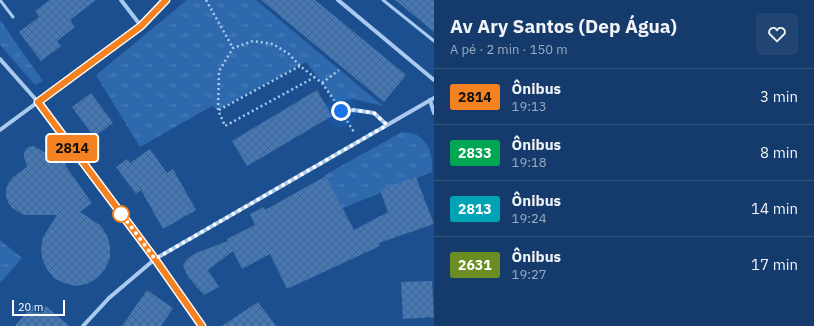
<!DOCTYPE html>
<html lang="pt">
<head>
<meta charset="utf-8">
<style>
	body { margin:0; font-family:"IBM Plex Sans",sans-serif; background:#214673; color:#f1f3f6; height:100vh; display:flex; flex-direction:column; font-size:15px; white-space:nowrap }
	* { box-sizing:border-box; margin:0 }
	p { font-size:13px; color:#9dadc1 }
	.icon { flex:none; width:22px; height:22px; fill:none; stroke:currentColor; stroke-width:2; stroke-linecap:round; stroke-linejoin:round }
	.map { position:relative; flex:1; overflow:hidden }
	.side { display:flex; flex-direction:column; background:#143b6b; width:380px }
	.side>* { flex:none }
	.badge { padding:0 8px; border-radius:3px; font-size:14px; line-height:26px }
	.scale { position:absolute; left:12px; bottom:10px; width:53px; box-sizing:border-box; padding-left:4px; border:2px solid #fff; border-top:0; font-size:11px; line-height:14px; white-space:nowrap; color:#fff; -webkit-text-stroke:3px #1b4f8f; paint-order:stroke }
	.you { position:absolute; width:20px; height:20px; margin:-10px; border:3px solid #fff; border-radius:50%; background:#1a73e8; box-shadow:0 0 0 6px #1a73e833 }
	.map>.badge { position:absolute; translate:-50% -50%; box-shadow:0 0 0 2px #fff }
	.round { display:grid; place-items:center; flex:none; width:42px; height:42px; border-radius:6px; background:#214673 }
	.overview { display:flex; align-items:center; justify-content:space-between; height:68px; padding:0 16px }
	h1 { font-size:19px; font-weight:700; line-height:30px }
	ul { padding:0; list-style:none }
	li { display:flex; align-items:center; gap:12px; height:56px; padding:0 16px; border-top:1px solid #33557e }
	li div { flex:1 }
	li b { display:block; font-size:15px }
	li em { font-style:normal }
	li .badge { min-width:44px; font-weight:700; text-align:center }
	main { display:flex; flex:1; min-height:0 }
	.map>svg:first-child { display:block }
	.grass { fill:url(#grass-tufts) }
	.building { fill:url(#building-cross-hatch) }
	.lines { fill:none; stroke-linecap:round; stroke-linejoin:round }
	.path { stroke:#a9c9ee; stroke-width:2.5; stroke-dasharray:2 3; stroke-linecap:butt }
	.service { stroke:#a9c9ee; stroke-width:3 }
	.minor { stroke:#a9c9ee; stroke-width:4 }
	.line-casing { stroke:#fff; stroke-width:9 }
	.line { stroke:#f58220; stroke-width:6 }
	.walk { stroke:#fff; stroke-width:4; stroke-dasharray:0 7.2 }
	.stop-dot { fill:#fff; stroke:#f58220; stroke-width:2 }
</style>
</head>
<body>
<main>
<div class="map">
<svg width="434" height="326" viewBox="0 0 434 326">
	<defs>
		<pattern id="grass-tufts" width="24" height="20" patternUnits="userSpaceOnUse"><rect width="24" height="20" fill="#2e69ad"/><path d="M3 7l-1-3M5 7V3M7 7l1-3M15 17l-1-3M17 17v-4M19 17l1-3" fill="none" stroke="#4d80b9"/></pattern>
		<pattern id="building-cross-hatch" width="8" height="8" patternUnits="userSpaceOnUse"><rect width="8" height="8" fill="#4478b7"/><path d="M0 0l8 8M0 8l8-8" fill="none" stroke="#486282"/></pattern>
	</defs>
	<rect width="100%" height="100%" fill="#1b4f8f"/>
	<g class="grass">
		<path d="M 187,0 L 256,0 L 383,106 L 353,99 L 335,101 L 306,62 L 218,110 L 212,106 L 140,147 L 96,75 Z"/>
		<path d="M 0,20 L 43,81 L 35,85 L 0,45 Z"/>
		<path d="M 402,132 C 407,133 413,133 417,135 C 431,145 433,156 432,172 L 343,208 L 325,175 Z"/>
		<path d="M 0,240 L 22,258 L 0,283 Z"/>
	</g>
	<g class="building">
		<path d="M 50,0 L 96,0 L 70,20 L 75,27 L 57,41 L 61,46 L 41,61 L 19,32 L 39,17 L 35,11 Z"/>
		<path d="M 261,0 L 315,0 L 406,75 L 384,102 Z"/>
		<path d="M 395,0 L 434,0 L 434,32 L 422,22 Z"/>
		<path d="M 317,90 L 332,116 L 247,166 L 232,141 Z"/>
		<path d="M 91,93 L 113,123 L 94,137 L 72,107 Z"/>
		<path d="M 34,146 L 46,153 L 55,147 L 66,164 L 65,165 L 92,203 L 80,212 L 100,225 L 107,235 L 110,246 L 110,258 L 105,269 L 97,278 L 87,284 L 75,286 L 64,283 L 54,278 L 47,269 L 42,259 L 41,248 L 43,237 L 57,215 L 24,215 L 12,208 L 8,202 L 6,196 L 6,189 L 9,182 L 13,177 L 27,167 L 24,157 L 24,152 L 28,147 Z"/>
		<path d="M 150,149 L 167,173 L 173,169 L 196,210 L 163,229 L 141,190 L 136,194 L 116,167 L 127,159 L 130,163 Z"/>
		<path d="M 326,176 L 354,230 L 388,212 L 380,190 L 416,177 L 434,224 L 379,243 L 380,246 L 287,289 L 270,254 L 242,269 L 233,251 L 208,270 L 219,287 L 204,295 L 188,277 L 183,265 L 187,259 L 196,253 L 228,241 L 227,239 L 255,225 L 250,214 L 264,207 L 265,210 Z"/>
		<path d="M 432,281 L 434,317 L 403,319 L 401,282 Z"/>
		<path d="M 147,290 L 173,308 L 161,326 L 122,326 Z"/>
		<path d="M 258,302 L 276,326 L 222,326 Z"/>
		<path d="M 34,304 L 42,311 L 46,306 L 69,326 L 15,326 Z"/>
	</g>
	<g class="lines">
		<g class="path">
			<path d="M 206,0 L 233,48"/>
			<path d="M 315,77 L 225,126 L 218,110 L 219,71 L 233,48 L 253,41 L 273,44 L 289,54 L 300,66 L 322,83 L 336,103"/>
			<path d="M 322,83 L 339,70"/>
			<path d="M 219,110 L 300,66"/>
			<path d="M 347,121 L 354,132"/>
		</g>
		<g class="service">
			<path d="M 0,0 L 13,17"/>
			<path d="M 383,0 L 434,41"/>
		</g>
		<g class="minor">
			<path d="M 121,0 L 141,26"/>
			<path d="M 338,0 L 434,80"/>
			<path d="M 0,59 L 38,102 L 155,259 L 202,326"/>
			<path d="M 430,100 L 434,113"/>
			<path d="M 341,111 L 354,110 L 374,113 L 387,125"/>
			<path d="M 0,130 L 141,26 L 166,0"/>
			<path d="M 83,326 L 109,298 L 155,259 L 434,98"/>
		</g>
	</g>
	<g class="lines">
		<defs>
			<path id="line" d="M 166,0 L 141,26 L 38,102 L 155,259 L 202,326"/>
		</defs>
		<use href="#line" class="line-casing"/>
		<use href="#line" class="line"/>
		<path class="walk" d="M 121,214 L 118,209 L 155,259 L 387,125 L 374,113 L 354,110 L 341,111"/>
	</g>
	<circle class="stop-dot" cx="121" cy="214" r="8"/>
</svg>
<div class="scale">20 m</div>
<div class="you" style="left:341px;top:111px"></div>
<b class="badge" style="left:72px;top:148px;background:#f58220;color:#111">2814</b>
</div>
<section class="side">
<div class="overview"><div><h1>Av Ary Santos (Dep Água)</h1><p>A pé · 2 min · 150 m</p></div><a class="round"><svg class="icon" aria-label="heart" viewBox="0 0 24 24"><path d="M12 20l-8-8c-3-5 5-10 8-4 3-6 11-1 8 4z"/></svg></a></div>
<ul>
<li><span class="badge" style="background:#f58220;color:#111">2814</span><div><b>Ônibus</b><p>19:13</p></div><em>3 min</em></li>
<li><span class="badge" style="background:#00a651;color:#fff">2833</span><div><b>Ônibus</b><p>19:18</p></div><em>8 min</em></li>
<li><span class="badge" style="background:#00a3b4;color:#fff">2813</span><div><b>Ônibus</b><p>19:24</p></div><em>14 min</em></li>
<li><span class="badge" style="background:#6b8e23;color:#fff">2631</span><div><b>Ônibus</b><p>19:27</p></div><em>17 min</em></li>
</ul>
</section>
</main>
</body>
</html>
